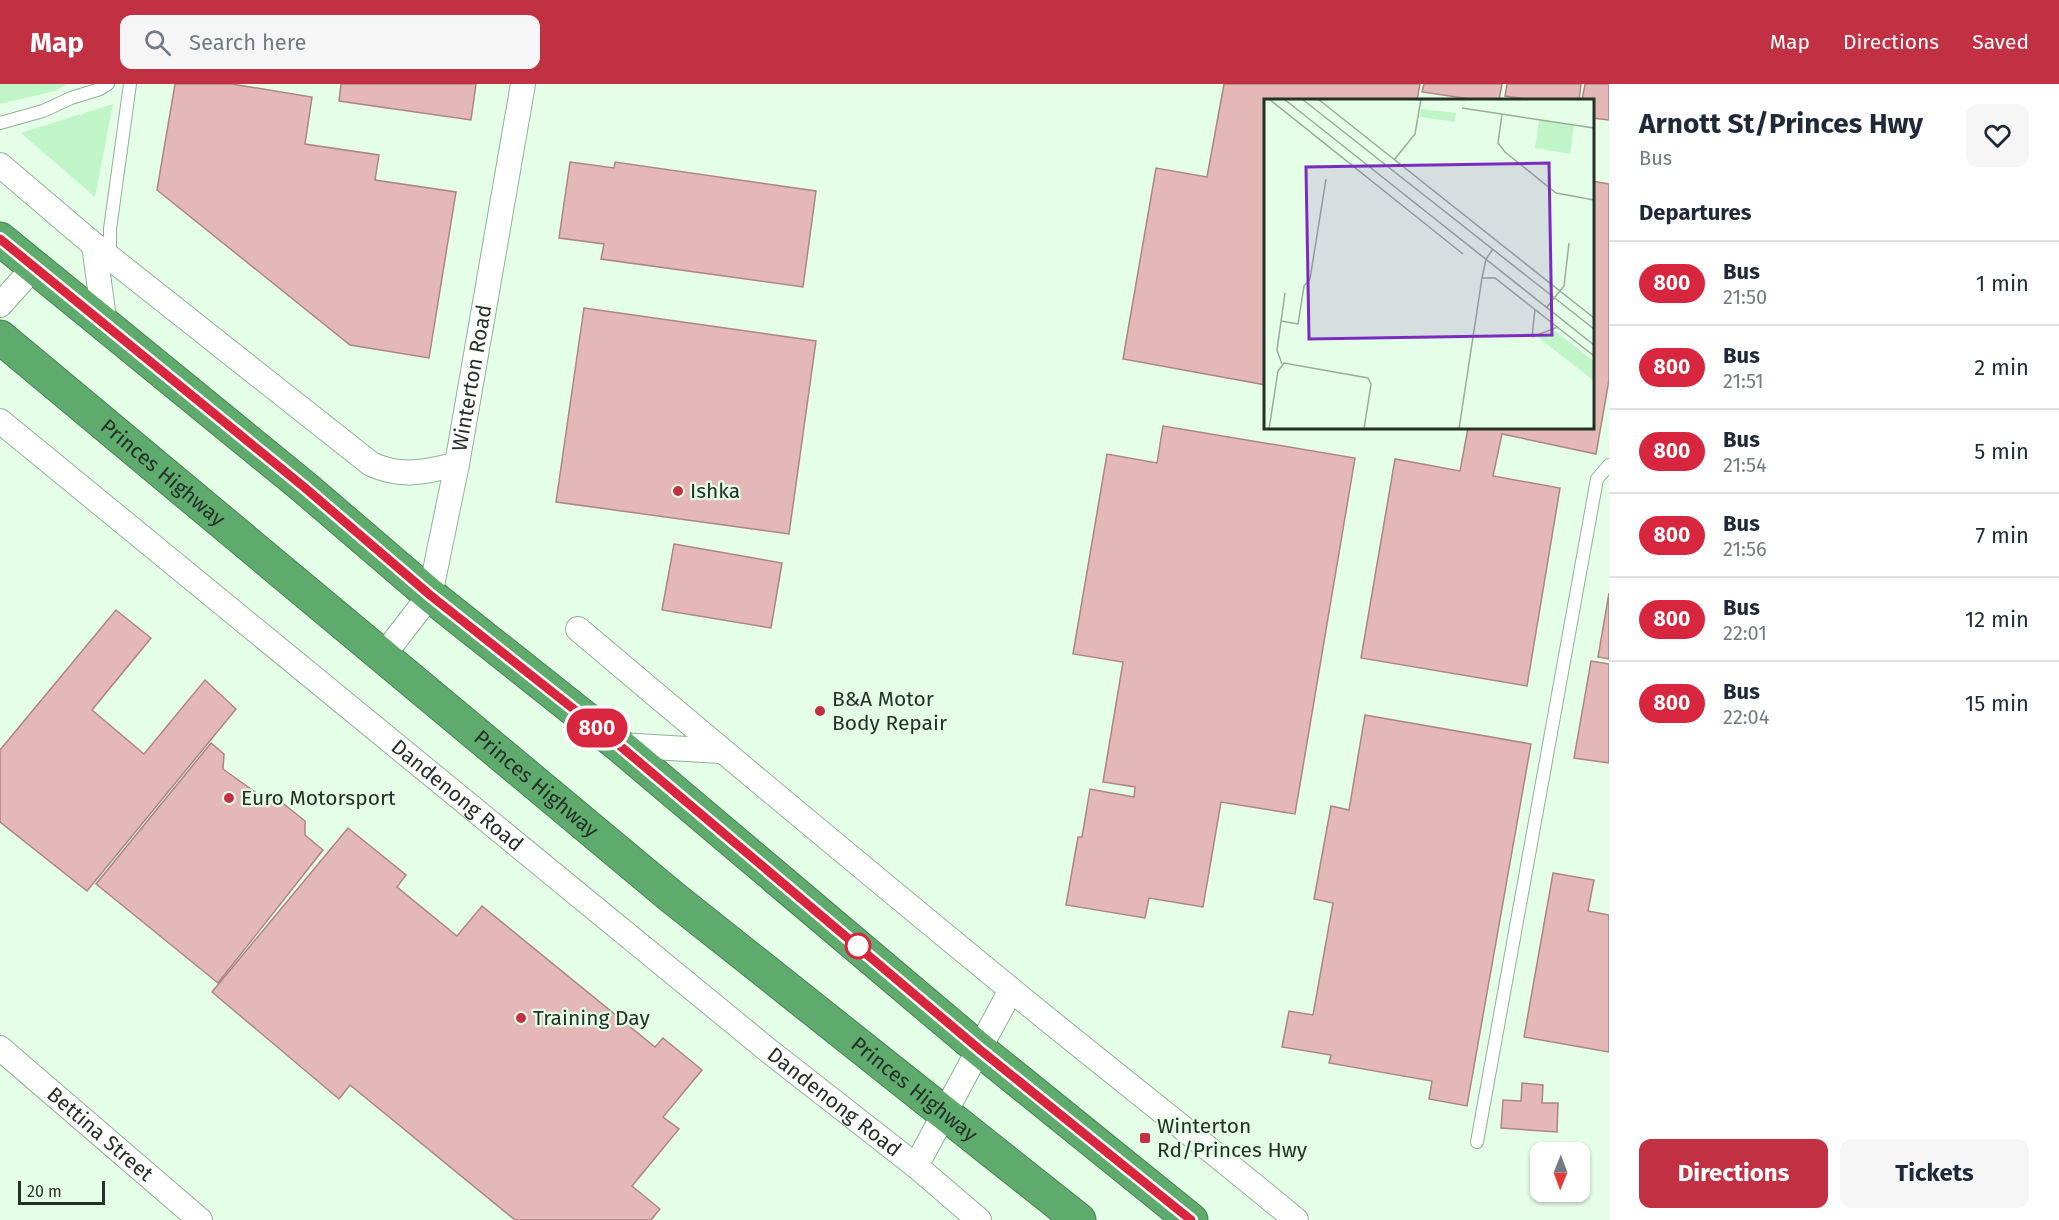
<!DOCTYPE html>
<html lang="en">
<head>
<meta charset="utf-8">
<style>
	body { margin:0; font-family:"Fira Sans",sans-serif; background:#f6f6f7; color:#1f2937; height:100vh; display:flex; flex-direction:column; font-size:22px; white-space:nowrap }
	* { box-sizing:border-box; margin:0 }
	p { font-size:20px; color:#747a83 }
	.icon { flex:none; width:33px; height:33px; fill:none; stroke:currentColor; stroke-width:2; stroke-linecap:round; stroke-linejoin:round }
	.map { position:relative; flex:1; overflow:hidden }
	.details { display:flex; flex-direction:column; background:#fff; width:450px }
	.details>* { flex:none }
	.badge { padding:0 12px; border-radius:20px; font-size:21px; line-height:39px }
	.needle { width:39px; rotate:181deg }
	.tools { position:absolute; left:1530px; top:1058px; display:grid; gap:12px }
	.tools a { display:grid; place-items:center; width:60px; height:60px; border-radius:12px; background:#fff; box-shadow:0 2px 4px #0004; font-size:30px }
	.scale { position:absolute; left:18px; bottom:15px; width:87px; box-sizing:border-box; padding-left:6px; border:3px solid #253127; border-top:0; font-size:16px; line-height:21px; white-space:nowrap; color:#253127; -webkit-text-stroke:4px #e5fee7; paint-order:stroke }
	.map>.badge { position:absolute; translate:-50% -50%; box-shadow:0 0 0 3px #fff }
	h2 { padding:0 30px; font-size:22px; line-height:54px }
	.round { display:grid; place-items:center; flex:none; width:63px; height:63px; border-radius:12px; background:#f6f6f7 }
	.overview { display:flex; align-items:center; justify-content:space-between; height:102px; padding:0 30px }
	h1 { font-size:28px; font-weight:700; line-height:45px }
	.button { display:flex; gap:12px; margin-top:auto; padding:12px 30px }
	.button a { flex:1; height:69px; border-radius:12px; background:#c13143; color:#fff; font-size:24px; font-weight:700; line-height:69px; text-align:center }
	.button a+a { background:#f6f6f7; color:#1f2937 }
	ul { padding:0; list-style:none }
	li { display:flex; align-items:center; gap:18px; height:84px; padding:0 30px; border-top:2px solid #e0e1e3 }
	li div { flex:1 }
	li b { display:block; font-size:22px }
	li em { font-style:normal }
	li .badge { min-width:66px; font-weight:700; text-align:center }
	header { display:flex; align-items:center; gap:36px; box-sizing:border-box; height:84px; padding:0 30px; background:#c13143; color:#fff }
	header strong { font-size:28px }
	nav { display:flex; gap:33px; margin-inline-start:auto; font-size:21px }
	.search { width:420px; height:54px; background:#f6f6f7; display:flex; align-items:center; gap:15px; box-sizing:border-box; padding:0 21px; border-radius:12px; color:#747a83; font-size:22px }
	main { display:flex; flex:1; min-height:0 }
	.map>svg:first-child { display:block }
	.green { fill:#c0f5c7 }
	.building { fill:#e3b8b7; stroke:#ad8584; stroke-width:1.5 }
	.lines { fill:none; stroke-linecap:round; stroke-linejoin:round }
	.lane-casing { stroke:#92b096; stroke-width:14 }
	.street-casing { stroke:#92b096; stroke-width:26 }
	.highway-casing { stroke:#4a8054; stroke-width:35 }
	.lane { stroke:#fff; stroke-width:12 }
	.street { stroke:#fff; stroke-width:24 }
	.highway { stroke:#5eab6d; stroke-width:33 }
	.line-casing { stroke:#fff; stroke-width:14 }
	.line { stroke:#d7263d; stroke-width:9 }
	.poi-dot { fill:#c13143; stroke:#e5fee7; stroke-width:2 }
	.stop-dot { fill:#fff; stroke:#d7263d; stroke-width:3 }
	.labels { text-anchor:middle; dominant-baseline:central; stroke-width:4.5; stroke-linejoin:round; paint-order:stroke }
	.street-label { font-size:21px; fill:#253127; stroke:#e5fee7 }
	.poi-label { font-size:21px; fill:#253127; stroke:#e5fee7; text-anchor:start }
	.inset-road { fill:none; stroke:#98ac9a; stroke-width:1.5 }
	.view { fill:#7b2cbf; fill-opacity:0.15; stroke:#7b2cbf; stroke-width:3 }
	.inset-edge { fill:none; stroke:#253127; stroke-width:3 }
</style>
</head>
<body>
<header>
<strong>Map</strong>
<div class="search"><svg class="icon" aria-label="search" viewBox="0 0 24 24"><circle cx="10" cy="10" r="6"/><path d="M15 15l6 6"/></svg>Search here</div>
<nav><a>Map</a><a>Directions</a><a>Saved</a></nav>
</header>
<main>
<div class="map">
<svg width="1609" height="1136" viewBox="0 0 1609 1136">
	<rect width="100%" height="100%" fill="#e5fee7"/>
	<g class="green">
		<path d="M 0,0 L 67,0 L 55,7 L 0,20 Z"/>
		<path d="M 113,20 L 95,113 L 21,49 Z"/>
	</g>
	<g class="building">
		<path d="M 175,0 L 232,0 L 312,13 L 305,60 L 379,71 L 375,96 L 456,108 L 429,274 L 350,261 L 157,106 Z"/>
		<path d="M 341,0 L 476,0 L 471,36 L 339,17 Z"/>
		<path d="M 1224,0 L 1420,0 L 1417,16 L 1266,16 L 1266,301 L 1123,275 L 1156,84 L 1207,93 Z"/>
		<path d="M 1424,0 L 1502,0 L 1499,16 L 1477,16 L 1422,8 Z"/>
		<path d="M 1507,0 L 1581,0 L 1579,16 L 1533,16 L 1505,12 Z"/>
		<path d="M 1585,0 L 1609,0 L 1609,36 L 1592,34 L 1592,16 L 1582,16 Z"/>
		<path d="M 570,78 L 614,84 L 615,78 L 816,107 L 803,203 L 601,175 L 604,160 L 559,154 Z"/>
		<path d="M 1592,97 L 1609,100 L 1609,296 L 1596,370 L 1502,350 L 1493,392 L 1560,404 L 1527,602 L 1361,574 L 1395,375 L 1460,387 L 1468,344 L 1592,344 Z"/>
		<path d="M 584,224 L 816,257 L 789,450 L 556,418 Z"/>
		<path d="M 1163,342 L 1355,374 L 1295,730 L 1221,718 L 1203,823 L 1149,814 L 1145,834 L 1066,821 L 1078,753 L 1082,753 L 1090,705 L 1134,713 L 1135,703 L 1103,698 L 1123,578 L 1073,570 L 1107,370 L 1157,379 Z"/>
		<path d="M 674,460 L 782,479 L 771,544 L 662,526 Z"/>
		<path d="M 1609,509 L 1609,575 L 1598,573 Z"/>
		<path d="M 116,526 L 151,554 L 92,626 L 144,670 L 205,596 L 236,625 L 87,807 L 0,738 L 0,666 Z"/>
		<path d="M 1591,577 L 1609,580 L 1609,679 L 1574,674 Z"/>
		<path d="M 1365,631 L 1531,660 L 1467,1022 L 1429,1015 L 1432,997 L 1329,979 L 1331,971 L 1282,963 L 1289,927 L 1313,931 L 1333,819 L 1314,815 L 1331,722 L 1349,726 Z"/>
		<path d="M 211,659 L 224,670 L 223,685 L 258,710 L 270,709 L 305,737 L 305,751 L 323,766 L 218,899 L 96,800 Z"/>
		<path d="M 348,744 L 406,791 L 397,803 L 457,852 L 482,822 L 655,963 L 663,954 L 702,986 L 663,1033 L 679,1045 L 632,1102 L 660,1125 L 651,1136 L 515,1136 L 350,1001 L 339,1015 L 212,908 Z"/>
		<path d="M 1553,789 L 1594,796 L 1588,827 L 1609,831 L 1609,968 L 1524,953 Z"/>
		<path d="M 1522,999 L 1543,1001 L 1542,1019 L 1558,1019 L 1557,1048 L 1501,1044 L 1503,1016 L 1521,1017 Z"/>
	</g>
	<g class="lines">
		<defs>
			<g id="lane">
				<path d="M 0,39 L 43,27 L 71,14 L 100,5 L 108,0"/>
				<path d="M 110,172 L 110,145 L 130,0"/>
				<path d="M 1477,1058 L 1597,395 L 1609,381"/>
			</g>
			<g id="street">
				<path d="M 0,81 L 94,161 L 371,380 C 401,394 427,388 457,380"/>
				<path d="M 94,161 L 105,242"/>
				<path d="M 0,221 L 34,183"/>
				<path id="s1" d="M 0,337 L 769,967 L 916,1082 L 979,1136"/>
				<path d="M 578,545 C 721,666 864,785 1009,904 C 1104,982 1201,1057 1296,1136"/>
				<path id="s2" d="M 383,572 L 430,511 L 457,380 L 523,0"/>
				<path d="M 619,661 L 721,667"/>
				<path id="s3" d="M 0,964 L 200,1136"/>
				<path d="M 916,1082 L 1011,906"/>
			</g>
			<g id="highway">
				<path d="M 0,155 L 304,403 L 430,511 L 619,661 L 979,965 L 1191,1136"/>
				<path id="s4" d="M 0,253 L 672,813 L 1079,1136"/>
			</g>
		</defs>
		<use href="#lane" class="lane-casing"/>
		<use href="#street" class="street-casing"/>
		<use href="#highway" class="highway-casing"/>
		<use href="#lane" class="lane"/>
		<use href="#street" class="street"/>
		<use href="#highway" class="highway"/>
	</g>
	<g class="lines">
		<defs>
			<path id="line" d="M 0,155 L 304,403 L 430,511 L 619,661 L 979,965 L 1191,1136"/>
		</defs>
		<use href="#line" class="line-casing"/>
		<use href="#line" class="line"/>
	</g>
	<g class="poi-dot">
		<circle cx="678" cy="407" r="6"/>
		<circle cx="820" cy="627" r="6"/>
		<circle cx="229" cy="714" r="6"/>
		<circle cx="521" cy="934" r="6"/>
		<rect x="1139" y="1048" width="12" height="12" rx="3"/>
	</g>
	<circle class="stop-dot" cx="858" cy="862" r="12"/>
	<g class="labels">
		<g class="street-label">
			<text stroke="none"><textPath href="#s2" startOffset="298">Winterton Road</textPath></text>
			<text stroke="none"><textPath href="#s4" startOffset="212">Princes Highway</textPath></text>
			<text stroke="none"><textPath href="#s4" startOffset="698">Princes Highway</textPath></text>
			<text stroke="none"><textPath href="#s1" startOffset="591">Dandenong Road</textPath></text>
			<text stroke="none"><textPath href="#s4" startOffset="1184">Princes Highway</textPath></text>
			<text stroke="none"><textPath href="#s1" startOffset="1077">Dandenong Road</textPath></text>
			<text stroke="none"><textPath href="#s3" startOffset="132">Bettina Street</textPath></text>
		</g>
		<g class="poi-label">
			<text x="690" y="407">Ishka</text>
			<text x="832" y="615">B&amp;A Motor<tspan x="832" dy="24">Body Repair</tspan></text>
			<text x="241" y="714">Euro Motorsport</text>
			<text x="533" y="934">Training Day</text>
			<text x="1157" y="1042">Winterton<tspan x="1157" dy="24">Rd/Princes Hwy</tspan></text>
		</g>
	</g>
	<g transform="translate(1264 15)">
		<rect width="330" height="330" fill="#e5fee7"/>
		<path d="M 157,10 L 192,14 L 191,23 L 156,18 ZM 275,21 L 310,26 L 306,55 L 271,49 ZM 291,232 L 330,262 L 330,282 L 274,238 Z" fill="#c0f5c7"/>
		<path class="inset-road" d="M 5,0 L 199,155M 20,0 L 330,246M 38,0 L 330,230M 54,0 L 330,219M 198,9 L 330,29M 238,15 L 234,44 L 241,53 L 292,94 L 330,101M 130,61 L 151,35 L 157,0M 218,179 L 231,179 L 330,257M 283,208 L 300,187 L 305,144M 17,222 L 34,225 L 40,187 L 46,180 L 62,80M 268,238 L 271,210M 268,238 L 294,228M 18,265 L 13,251 L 21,194M 5,330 L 14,272 L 20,264 L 104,279 L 107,285 L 100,330M 195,330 L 218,179 L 222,160 L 229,150"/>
		<path class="view" d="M 285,64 L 288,236 L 45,240 L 42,68 Z"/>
		<rect width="330" height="330" class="inset-edge"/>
	</g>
</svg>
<div class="tools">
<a><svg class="needle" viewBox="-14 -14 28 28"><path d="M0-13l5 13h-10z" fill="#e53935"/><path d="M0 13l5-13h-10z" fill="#747a83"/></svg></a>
</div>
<div class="scale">20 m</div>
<b class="badge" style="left:597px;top:644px;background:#d7263d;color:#fff">800</b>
</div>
<section class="details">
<div class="overview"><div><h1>Arnott St/Princes Hwy</h1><p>Bus</p></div><a class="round"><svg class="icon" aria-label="heart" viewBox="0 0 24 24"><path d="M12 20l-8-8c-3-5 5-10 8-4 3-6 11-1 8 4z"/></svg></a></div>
<h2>Departures</h2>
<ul>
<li><span class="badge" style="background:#d7263d;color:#fff">800</span><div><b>Bus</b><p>21:50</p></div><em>1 min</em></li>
<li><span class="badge" style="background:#d7263d;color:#fff">800</span><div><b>Bus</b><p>21:51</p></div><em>2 min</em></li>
<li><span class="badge" style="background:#d7263d;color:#fff">800</span><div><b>Bus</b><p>21:54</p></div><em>5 min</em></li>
<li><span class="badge" style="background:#d7263d;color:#fff">800</span><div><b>Bus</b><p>21:56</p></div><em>7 min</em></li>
<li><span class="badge" style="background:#d7263d;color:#fff">800</span><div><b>Bus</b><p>22:01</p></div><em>12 min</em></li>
<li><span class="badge" style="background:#d7263d;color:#fff">800</span><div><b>Bus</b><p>22:04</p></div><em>15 min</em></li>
</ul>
<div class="button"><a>Directions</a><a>Tickets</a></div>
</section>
</main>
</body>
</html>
